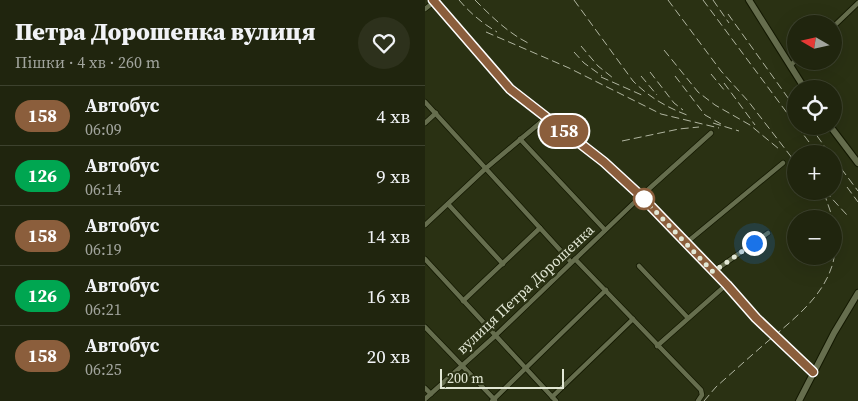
<!DOCTYPE html>
<html lang="uk">
<head>
<meta charset="utf-8">
<style>
	body { margin:0; font-family:"Source Serif 4",serif; background:#2d311c; color:#f1f3f6; height:100vh; display:flex; flex-direction:column; font-size:19px; white-space:nowrap }
	* { box-sizing:border-box; margin:0 }
	p { font-size:16px; color:#a2a59e }
	.icon { flex:none; width:28px; height:28px; fill:none; stroke:currentColor; stroke-width:2; stroke-linecap:round; stroke-linejoin:round }
	.map { position:relative; flex:1; overflow:hidden }
	.details { display:flex; flex-direction:column; background:#20250e; width:425px }
	.details>* { flex:none }
	.badge { padding:0 10px; border-radius:16px; font-size:18px; line-height:32px }
	.needle { width:32px; rotate:279deg }
	.buttons { position:absolute; left:362px; top:15px; display:grid; gap:10px }
	.buttons a { display:grid; place-items:center; width:55px; height:55px; border-radius:50%; background:#20250e; box-shadow:0 5px 20px #0002,0 0 0 1px #3d422e; font-size:25px }
	.scale { position:absolute; left:15px; bottom:12px; width:124px; box-sizing:border-box; padding-left:5px; border:2px solid #e2e7d5; border-top:0; font-size:14px; line-height:18px; white-space:nowrap; color:#e2e7d5; -webkit-text-stroke:4px #2a3113; paint-order:stroke }
	.you { position:absolute; width:25px; height:25px; margin:-12px; border:4px solid #fff; border-radius:50%; background:#1a73e8; box-shadow:0 0 0 8px #1a73e833 }
	.map>.badge { position:absolute; translate:-50% -50%; box-shadow:0 0 0 2px #fff }
	.round { display:grid; place-items:center; flex:none; width:52px; height:52px; border-radius:26px; background:#2d311c }
	.summary { display:flex; align-items:center; justify-content:space-between; height:85px; padding:0 15px }
	h1 { font-size:24px; font-weight:800; line-height:38px }
	ul { padding:0; list-style:none }
	li { display:flex; align-items:center; gap:15px; height:60px; padding:0 15px; border-top:1px solid #3d422e }
	li div { flex:1 }
	li b { display:block; font-size:19px }
	li em { font-style:normal }
	li .badge { min-width:55px; font-weight:700; text-align:center }
	main { display:flex; flex:1; min-height:0 }
	.map>svg:first-child { display:block }
	.lines { fill:none; stroke-linecap:round; stroke-linejoin:round }
	.street-casing { stroke:#131800; stroke-width:6 }
	.secondary-casing { stroke:#131800; stroke-width:8 }
	.street { stroke:#666e4e; stroke-width:4.5 }
	.secondary { stroke:#666e4e; stroke-width:6 }
	.rail { stroke:#b0b5a0; stroke-width:1; stroke-dasharray:8 4; stroke-linecap:butt }
	.line-casing { stroke:#fff; stroke-width:11 }
	.line { stroke:#8b5e3c; stroke-width:8 }
	.walk { stroke:#e2e7d5; stroke-width:5; stroke-dasharray:0 9 }
	.stop-dot { fill:#fff; stroke:#8b5e3c; stroke-width:2.5 }
	.labels { text-anchor:middle; dominant-baseline:central; stroke-width:5; stroke-linejoin:round; paint-order:stroke }
	.street-label { font-size:15px; fill:#e2e7d5; stroke:#2a3113 }
</style>
</head>
<body>
<main>
<section class="details">
<div class="summary"><div><h1>Петра Дорошенка вулиця</h1><p>Пішки · 4 хв · 260 m</p></div><a class="round"><svg class="icon" aria-label="heart" viewBox="0 0 24 24"><path d="M12 20l-8-8c-3-5 5-10 8-4 3-6 11-1 8 4z"/></svg></a></div>
<ul>
<li><span class="badge" style="background:#8b5e3c;color:#fff">158</span><div><b>Автобус</b><p>06:09</p></div><em>4 хв</em></li>
<li><span class="badge" style="background:#00a651;color:#fff">126</span><div><b>Автобус</b><p>06:14</p></div><em>9 хв</em></li>
<li><span class="badge" style="background:#8b5e3c;color:#fff">158</span><div><b>Автобус</b><p>06:19</p></div><em>14 хв</em></li>
<li><span class="badge" style="background:#00a651;color:#fff">126</span><div><b>Автобус</b><p>06:21</p></div><em>16 хв</em></li>
<li><span class="badge" style="background:#8b5e3c;color:#fff">158</span><div><b>Автобус</b><p>06:25</p></div><em>20 хв</em></li>
</ul>
</section>
<div class="map">
<svg width="433" height="401" viewBox="0 0 433 401">
	<rect width="100%" height="100%" fill="#2a3113"/>
	<g class="lines">
		<defs>
			<g id="street">
				<path d="M 0,9 L 9,2"/>
				<path d="M 409,26 L 433,3"/>
				<path d="M 365,66 L 371,60"/>
				<path d="M 0,102 L 146,262"/>
				<path d="M 0,123 L 11,113"/>
				<path d="M 95,139 L 180,230"/>
				<path d="M 23,204 L 78,264"/>
				<path d="M 0,225 L 60,169 L 122,117"/>
				<path d="M 261,243 L 358,163"/>
				<path d="M 0,259 L 131,401"/>
				<path d="M 150,259 L 276,390 L 277,395 L 273,401"/>
				<path d="M 214,266 L 263,318"/>
				<path d="M 288,272 L 343,233"/>
				<path d="M 38,301 L 115,228"/>
				<path d="M 0,327 L 70,400"/>
				<path d="M 232,346 L 301,285"/>
				<path d="M 0,388 L 6,394"/>
				<path d="M 127,397 L 208,319"/>
				<path d="M 0,399 L 70,336 L 216,196 L 286,133"/>
				<path d="M 67,401 L 181,290"/>
			</g>
			<g id="secondary">
				<path d="M 8,0 L 85,89 L 179,162 L 216,196 L 301,285 L 331,318 L 388,372"/>
				<path d="M 324,0 L 380,89"/>
				<path d="M 405,126 L 433,163"/>
				<path d="M 374,401 L 409,333 L 433,293"/>
			</g>
		</defs>
		<use href="#street" class="street-casing"/>
		<use href="#secondary" class="secondary-casing"/>
		<use href="#street" class="street"/>
		<use href="#secondary" class="secondary"/>
		<g class="rail">
			<path d="M 34,0 C 45,13 57,23 72,32"/>
			<path d="M 50,0 C 67,17 83,33 105,44"/>
			<path d="M 149,0 L 208,81 C 224,97 241,107 262,115"/>
			<path d="M 243,0 L 296,71 L 323,101 L 371,163"/>
			<path d="M 278,0 L 371,125"/>
			<path d="M 288,0 L 304,23"/>
			<path d="M 303,14 L 371,109"/>
			<path d="M 61,32 L 144,68 L 236,114 L 294,128"/>
			<path d="M 156,46 L 173,66 L 188,78"/>
			<path d="M 239,50 L 273,92 L 290,105 L 325,125 L 354,149"/>
			<path d="M 149,52 L 159,63 L 177,76"/>
			<path d="M 225,72 L 249,103 L 258,110"/>
			<path d="M 286,74 L 300,91"/>
			<path d="M 216,76 L 232,95"/>
			<path d="M 250,76 L 280,115 L 296,124"/>
			<path d="M 176,77 L 219,96"/>
			<path d="M 299,83 L 330,125"/>
			<path d="M 288,123 L 314,131"/>
			<path d="M 372,126 L 393,154"/>
			<path d="M 385,126 L 405,154"/>
			<path d="M 197,141 L 254,129 L 274,127"/>
			<path d="M 409,159 L 433,191"/>
			<path d="M 422,187 L 433,202"/>
			<path d="M 400,191 L 422,215"/>
			<path d="M 399,193 L 408,219"/>
			<path d="M 279,401 L 291,387 C 310,370 329,353 349,336 C 386,305 419,276 409,222"/>
		</g>
	</g>
	<g class="lines">
		<defs>
			<path id="line" d="M 8,0 L 85,89 L 179,162 L 216,196 L 302,285 L 331,318 L 388,372"/>
		</defs>
		<use href="#line" class="line-casing"/>
		<use href="#line" class="line"/>
		<path class="walk" d="M 219,199 L 216,196 L 288,272 L 329,243"/>
	</g>
	<circle class="stop-dot" cx="219" cy="199" r="10"/>
	<g class="labels">
		<g class="street-label">
			<text transform="translate(100 289) rotate(-43)">вулиця Петра Дорошенка</text>
		</g>
	</g>
</svg>
<div class="buttons">
<a><svg class="needle" viewBox="-14 -14 28 28"><path d="M0-13l5 13h-10z" fill="#e53935"/><path d="M0 13l5-13h-10z" fill="#a2a59e"/></svg></a>
<a><svg class="icon" aria-label="locate" viewBox="0 0 24 24"><circle cx="12" cy="12" r="6"/><path d="M12 2v4M12 18v4M2 12h4M18 12h4"/></svg></a>
<a>+</a>
<a>−</a>
</div>
<div class="scale">200 m</div>
<div class="you" style="left:329px;top:243px"></div>
<b class="badge" style="left:139px;top:131px;background:#8b5e3c;color:#fff">158</b>
</div>
</main>
</body>
</html>
